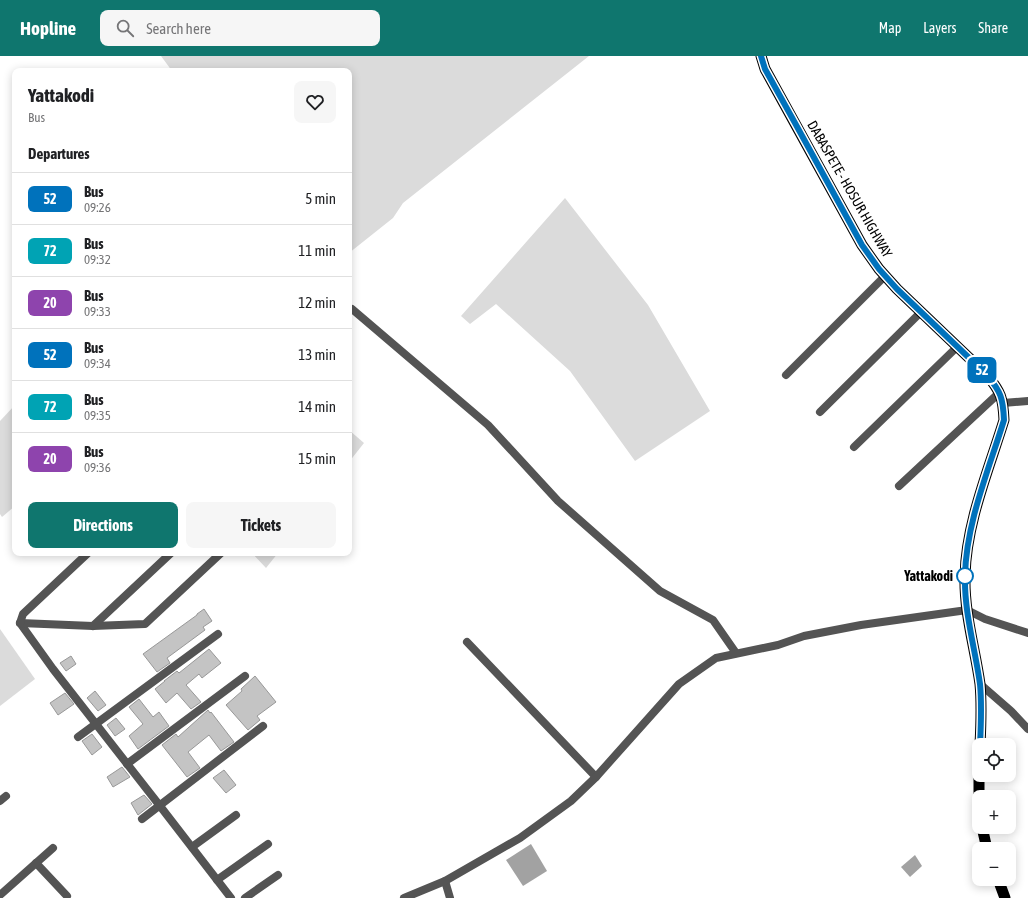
<!DOCTYPE html>
<html lang="en">
<head>
<meta charset="utf-8">
<style>
	body { margin:0; font-family:"Asap Condensed",sans-serif; background:#f6f6f6; color:#202124; height:100vh; display:flex; flex-direction:column; font-size:15px; white-space:nowrap }
	* { box-sizing:border-box; margin:0 }
	p { font-size:13px; color:#757577 }
	.icon { flex:none; width:22px; height:22px; fill:none; stroke:currentColor; stroke-width:2; stroke-linecap:round; stroke-linejoin:round }
	.map { position:relative; flex:1; overflow:hidden }
	.panel { position:absolute; left:12px; top:12px; width:340px; height:488px; display:flex; flex-direction:column; background:#fff; border-radius:8px; box-shadow:0 2px 10px #0003 }
	.panel>* { flex:none }
	.badge { padding:0 8px; border-radius:6px; font-size:14px; line-height:26px }
	.fabs { position:absolute; left:972px; top:682px; display:grid; gap:8px }
	.fabs a { display:grid; place-items:center; width:44px; height:44px; border-radius:8px; background:#fff; box-shadow:0 2px 10px #0003; font-size:20px }
	.map>.badge { position:absolute; translate:-50% -50%; box-shadow:0 0 0 2px #fff }
	h2 { padding:0 16px; font-size:15px; line-height:36px }
	.round { display:grid; place-items:center; flex:none; width:42px; height:42px; border-radius:8px; background:#f6f6f6 }
	.summary { display:flex; align-items:center; justify-content:space-between; height:68px; padding:0 16px }
	h1 { font-size:19px; font-weight:700; line-height:30px }
	.cta { display:flex; gap:8px; margin-top:auto; padding:8px 16px }
	.cta a { flex:1; height:46px; border-radius:8px; background:#0f766e; color:#fff; font-size:16px; font-weight:700; line-height:46px; text-align:center }
	.cta a+a { background:#f6f6f6; color:#202124 }
	ul { padding:0; list-style:none }
	li { display:flex; align-items:center; gap:12px; height:52px; padding:0 16px; border-top:1px solid #e0e0e0 }
	li div { flex:1 }
	li b { display:block; font-size:15px }
	li em { font-style:normal }
	li .badge { min-width:44px; font-weight:700; text-align:center }
	header { display:flex; align-items:center; gap:24px; box-sizing:border-box; height:56px; padding:0 20px; background:#0f766e; color:#fff }
	header strong { font-size:19px }
	nav { display:flex; gap:22px; margin-inline-start:auto; font-size:14px }
	.search { width:280px; height:36px; background:#f6f6f6; display:flex; align-items:center; gap:10px; box-sizing:border-box; padding:0 14px; border-radius:8px; color:#757577; font-size:15px }
	.map>svg:first-child { display:block }
	.green { fill:#dbdbdb }
	.water { fill:#a2a2a2 }
	.building { fill:#c4c4c4; stroke:#989898 }
	.lines { fill:none; stroke-linecap:round; stroke-linejoin:round }
	.minor { stroke:#545454; stroke-width:8 }
	.tertiary { stroke:#545454; stroke-width:8 }
	.trunk { stroke:#000; stroke-width:11 }
	.line-casing { stroke:#fff; stroke-width:9 }
	.line { stroke:#0072bc; stroke-width:6 }
	.stop-dot { fill:#fff; stroke:#0072bc; stroke-width:2 }
	.labels { text-anchor:middle; dominant-baseline:central; stroke-width:3.5; stroke-linejoin:round; paint-order:stroke }
	.street-label { font-size:14px; fill:#000; stroke:#fff }
	.stop-label { font-size:14px; font-weight:bold; fill:#000; stroke:#fff; text-anchor:end }
</style>
</head>
<body>
<header>
<strong>Hopline</strong>
<div class="search"><svg class="icon" aria-label="search" viewBox="0 0 24 24"><circle cx="10" cy="10" r="6"/><path d="M15 15l6 6"/></svg>Search here</div>
<nav><a>Map</a><a>Layers</a><a>Share</a></nav>
</header>
<div class="map">
<svg width="1028" height="842" viewBox="0 0 1028 842">
	<rect width="100%" height="100%" fill="#fff"/>
	<g class="green">
		<path d="M 161,0 L 589,0 L 403,147 L 393,162 L 349,197 L 349,15 L 172,15 Z"/>
		<path d="M 565,142 L 648,249 L 710,355 L 635,405 L 570,315 L 496,248 L 470,268 L 461,260 Z"/>
		<path d="M 15,349 L 15,450 L 2,461 L 0,458 L 0,365 Z"/>
		<path d="M 349,374 L 364,387 L 349,406 Z"/>
		<path d="M 252,497 L 278,497 L 266,512 Z"/>
		<path d="M 0,573 L 35,623 L 0,650 Z"/>
	</g>
	<g class="water">
		<path d="M 531,788 L 547,815 L 523,830 L 506,804 Z"/>
		<path d="M 915,799 L 922,810 L 910,821 L 901,811 Z"/>
	</g>
	<g class="building">
		<path d="M 204,553 L 212,565 L 203,571 L 205,574 L 167,602 L 170,607 L 157,616 L 143,598 L 197,559 L 197,558 Z"/>
		<path d="M 209,593 L 221,607 L 202,622 L 199,618 L 186,629 L 201,646 L 191,653 L 177,637 L 166,647 L 155,633 L 165,625 L 164,625 L 177,615 L 179,617 Z"/>
		<path d="M 71,600 L 76,608 L 66,615 L 60,607 Z"/>
		<path d="M 255,620 L 276,646 L 257,660 L 260,664 L 248,674 L 226,649 L 242,635 L 241,633 Z"/>
		<path d="M 95,635 L 106,649 L 98,655 L 87,642 Z"/>
		<path d="M 65,637 L 74,648 L 58,659 L 50,647 Z"/>
		<path d="M 139,643 L 153,661 L 159,656 L 169,670 L 138,693 L 129,680 L 143,668 L 129,651 Z"/>
		<path d="M 208,654 L 210,657 L 211,656 L 234,686 L 221,695 L 209,679 L 188,696 L 200,712 L 187,721 L 162,689 L 176,678 L 178,681 Z"/>
		<path d="M 116,662 L 125,673 L 115,680 L 107,669 Z"/>
		<path d="M 92,678 L 102,691 L 92,699 L 82,685 Z"/>
		<path d="M 122,711 L 130,721 L 113,731 L 107,721 Z"/>
		<path d="M 224,714 L 236,729 L 226,737 L 213,722 Z"/>
		<path d="M 144,739 L 152,748 L 138,759 L 131,747 Z"/>
	</g>
	<g class="lines">
		<g class="minor">
			<path d="M 352,253 L 488,369 L 558,445 L 660,535 L 713,564 L 736,597"/>
			<path d="M 786,319 L 885,220"/>
			<path d="M 1003,347 L 1028,345"/>
			<path d="M 820,356 L 921,256"/>
			<path d="M 854,391 L 957,291"/>
			<path d="M 899,430 L 999,337"/>
			<path d="M 967,554 L 985,563 L 1028,577"/>
			<path d="M 20,567 L 53,613 L 160,750 L 231,842"/>
			<path d="M 20,567 L 93,570 L 145,568 L 221,497"/>
			<path d="M 20,567 L 23,558 L 88,497"/>
			<path d="M 93,570 L 171,497"/>
			<path d="M 467,586 L 596,721"/>
			<path d="M 980,628 L 1011,655 L 1028,673"/>
			<path d="M 78,681 L 218,578"/>
			<path d="M 127,708 L 245,620"/>
			<path d="M 0,745 L 6,740"/>
			<path d="M 142,763 L 263,670"/>
			<path d="M 192,791 L 236,759"/>
			<path d="M 36,807 L 67,840"/>
			<path d="M 217,824 L 268,788"/>
			<path d="M 445,825 L 450,842"/>
			<path d="M 0,839 L 53,792"/>
			<path d="M 245,842 L 278,819"/>
		</g>
		<path class="tertiary" d="M 404,842 L 445,825 L 520,782 L 571,745 L 596,721 L 679,628 L 716,602 L 778,589 L 804,580 L 861,569 L 967,554"/>
		<g class="trunk">
			<path d="M 761,0 L 765,13 L 862,189 L 879,213 L 897,233 L 987,319 C 1001,336 1003,342 1004,364 C 989,413 966,467 965,520 C 964,557 975,592 980,628 C 982,649 981,669 980,689"/>
			<path d="M 979,709 L 979,754"/>
			<path d="M 982,771 L 987,793"/>
			<path d="M 998,823 L 1005,842"/>
		</g>
	</g>
	<g class="lines">
		<defs>
			<path id="line" d="M 761,0 L 765,13 L 795,67 L 862,189 L 879,213 L 897,233 L 987,319 C 1001,336 1003,342 1004,364 C 989,413 966,467 965,520 C 964,556 975,592 980,628 C 982,649 981,669 980,689"/>
		</defs>
		<use href="#line" class="line-casing"/>
		<use href="#line" class="line"/>
	</g>
	<circle class="stop-dot" cx="965" cy="520" r="8"/>
	<g class="labels">
		<g class="street-label">
			<text transform="translate(850 133) rotate(60)">DABASPETE - HOSUR HIGHWAY</text>
		</g>
		<g class="stop-label">
			<text x="953" y="520">Yattakodi</text>
		</g>
	</g>
</svg>
<div class="fabs">
<a><svg class="icon" aria-label="locate" viewBox="0 0 24 24"><circle cx="12" cy="12" r="6"/><path d="M12 2v4M12 18v4M2 12h4M18 12h4"/></svg></a>
<a>+</a>
<a>−</a>
</div>
<b class="badge" style="left:982px;top:314px;background:#0072bc;color:#fff">52</b>
<section class="panel">
<div class="summary"><div><h1>Yattakodi</h1><p>Bus</p></div><a class="round"><svg class="icon" aria-label="heart" viewBox="0 0 24 24"><path d="M12 20l-8-8c-3-5 5-10 8-4 3-6 11-1 8 4z"/></svg></a></div>
<h2>Departures</h2>
<ul>
<li><span class="badge" style="background:#0072bc;color:#fff">52</span><div><b>Bus</b><p>09:26</p></div><em>5 min</em></li>
<li><span class="badge" style="background:#00a3b4;color:#fff">72</span><div><b>Bus</b><p>09:32</p></div><em>11 min</em></li>
<li><span class="badge" style="background:#8e44ad;color:#fff">20</span><div><b>Bus</b><p>09:33</p></div><em>12 min</em></li>
<li><span class="badge" style="background:#0072bc;color:#fff">52</span><div><b>Bus</b><p>09:34</p></div><em>13 min</em></li>
<li><span class="badge" style="background:#00a3b4;color:#fff">72</span><div><b>Bus</b><p>09:35</p></div><em>14 min</em></li>
<li><span class="badge" style="background:#8e44ad;color:#fff">20</span><div><b>Bus</b><p>09:36</p></div><em>15 min</em></li>
</ul>
<div class="cta"><a>Directions</a><a>Tickets</a></div>
</section>
</div>
</body>
</html>
